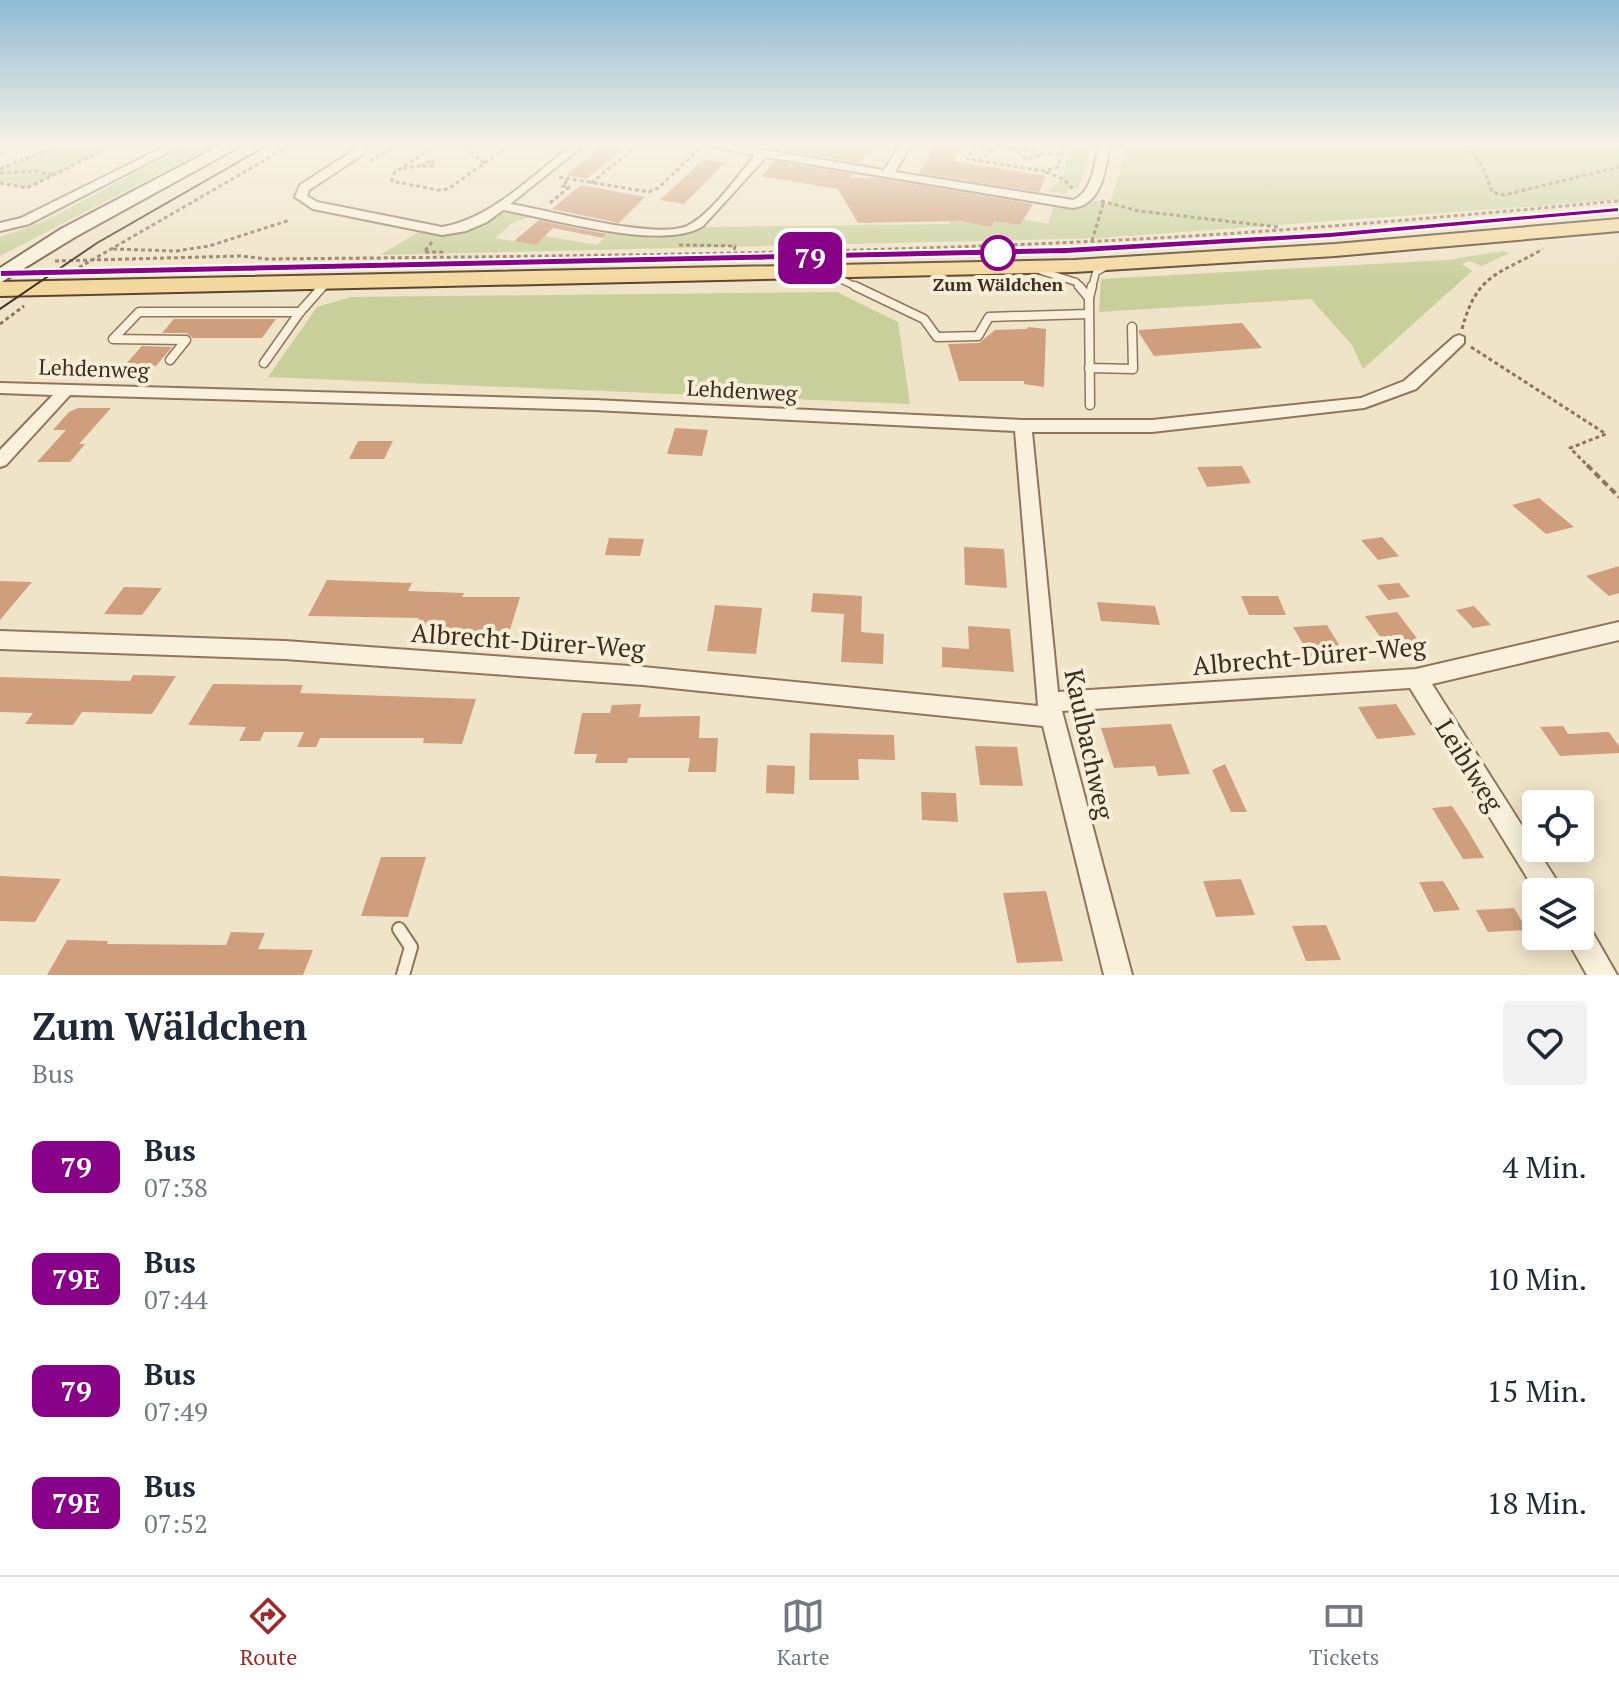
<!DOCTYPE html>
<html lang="de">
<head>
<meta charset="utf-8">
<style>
	body { margin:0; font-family:"PT Serif",serif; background:#f2f2f3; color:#1f2937; height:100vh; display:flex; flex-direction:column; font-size:30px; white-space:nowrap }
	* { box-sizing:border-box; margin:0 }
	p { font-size:26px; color:#747a83 }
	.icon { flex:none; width:44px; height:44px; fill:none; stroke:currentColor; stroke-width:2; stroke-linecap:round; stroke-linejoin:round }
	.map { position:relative; height:975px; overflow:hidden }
	.side { display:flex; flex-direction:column; background:#fff; flex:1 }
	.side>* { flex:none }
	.badge { padding:0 16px; border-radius:12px; font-size:28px; line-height:52px }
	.tools { position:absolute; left:1522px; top:790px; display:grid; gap:16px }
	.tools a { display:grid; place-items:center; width:72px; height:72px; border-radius:8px; background:#fff; box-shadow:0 4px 20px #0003; font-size:40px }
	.map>.badge { position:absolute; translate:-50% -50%; box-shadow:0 0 0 4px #fff }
	.round { display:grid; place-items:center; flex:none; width:84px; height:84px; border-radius:8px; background:#f2f2f3 }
	.summary { display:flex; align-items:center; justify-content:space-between; height:136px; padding:0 32px }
	h1 { font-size:38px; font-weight:600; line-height:60px }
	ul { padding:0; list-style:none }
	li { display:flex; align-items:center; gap:24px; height:112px; padding:0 32px }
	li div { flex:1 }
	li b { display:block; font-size:30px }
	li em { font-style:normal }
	li .badge { min-width:88px; font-weight:700; text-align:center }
	.tabs { display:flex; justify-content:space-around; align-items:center; height:112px; border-top:2px solid #e0e1e3; background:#fff; font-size:22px; color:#747a83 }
	.tabs a { display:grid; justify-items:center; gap:4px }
	.tabs .active { color:#9e2a2b }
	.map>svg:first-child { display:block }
	.green { fill:#c9cf9b }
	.building { fill:#cf9f7d }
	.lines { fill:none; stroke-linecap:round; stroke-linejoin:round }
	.lane-far2-casing { stroke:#8d765c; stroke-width:9 }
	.lane-far1-casing { stroke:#8d765c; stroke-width:11 }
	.lane-casing { stroke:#8d765c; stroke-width:16 }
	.street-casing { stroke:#8d765c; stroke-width:4 }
	.secondary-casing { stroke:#6f573f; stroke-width:4 }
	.primary-casing { stroke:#5b4430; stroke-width:4 }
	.path-far1 { stroke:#8d765c; stroke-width:3; stroke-dasharray:4 3; stroke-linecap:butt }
	.path { stroke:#8d765c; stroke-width:4; stroke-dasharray:7 4; stroke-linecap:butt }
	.lane-far2 { stroke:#faf1dc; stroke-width:6 }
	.lane-far1 { stroke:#faf1dc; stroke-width:8 }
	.lane { stroke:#faf1dc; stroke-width:12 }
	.street { fill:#faf1dc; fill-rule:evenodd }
	.secondary { fill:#faf1dc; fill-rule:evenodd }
	.primary { fill:#f3d9a0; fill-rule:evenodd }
	.tram { stroke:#3d2e20; stroke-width:2 }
	.line { fill:#808; stroke:#fff; stroke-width:2 }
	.stop-dot { fill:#fff; stroke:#808; stroke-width:4 }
	.labels { text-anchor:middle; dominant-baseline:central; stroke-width:8; stroke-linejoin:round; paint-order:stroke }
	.far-stop-label { font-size:18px; font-weight:bold; fill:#3d2e20; stroke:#f7eed8 }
	.street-label { font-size:22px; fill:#3d2e20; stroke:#f7eed8 }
	.near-street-label { font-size:26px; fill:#3d2e20; stroke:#f7eed8 }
</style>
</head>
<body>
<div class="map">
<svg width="1619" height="975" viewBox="0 0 1619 975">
	<rect width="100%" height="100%" fill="#f0e4c8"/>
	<g class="green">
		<path d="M 58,145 L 114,145 L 27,188 L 0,182 L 0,166 L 11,166 Z"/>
		<path d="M 188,145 L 215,145 L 0,256 L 0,237 L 47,220 Z"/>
		<path d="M 1067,145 L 1093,145 L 1078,189 L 1070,188 L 1066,194 L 1047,191 L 1064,176 Z"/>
		<path d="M 1122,145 L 1619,145 L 1619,200 L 1100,238 L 380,255 L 420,231 L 446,234 L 499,212 L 528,217 L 511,224 L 495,238 L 536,245 L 545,236 L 597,245 L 609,233 L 654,238 L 706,227 L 949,224 L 951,220 L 991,227 L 994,221 L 1020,225 L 1022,219 L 1048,224 L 1054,205 L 1097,201 L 1110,204 L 1123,160 Z"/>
		<path d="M 1503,251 L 1509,253 L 1482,266 L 1469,261 L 1462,264 L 1472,271 L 1363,369 L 1352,345 L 1311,299 L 1099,312 L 1101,279 L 1447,260 Z"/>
		<path d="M 837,292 L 898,322 L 910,404 L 268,377 L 317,307 L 351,297 Z"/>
	</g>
	<g class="building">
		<path d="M 788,145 L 873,145 L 860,163 L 784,150 Z"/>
		<path d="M 937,145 L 962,145 L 953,161 L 1046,176 L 1039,192 L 919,173 Z"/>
		<path d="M 602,146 L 622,149 L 586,179 L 566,175 Z"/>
		<path d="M 704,159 L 725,163 L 684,204 L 660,200 Z"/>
		<path d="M 774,161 L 852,174 L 849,178 L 877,178 L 1033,204 L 1020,225 L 994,221 L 991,227 L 959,221 L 858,223 L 838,189 L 761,176 Z"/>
		<path d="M 581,185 L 645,197 L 619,223 L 552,209 Z"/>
		<path d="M 539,220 L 576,228 L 607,234 L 603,238 L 553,228 L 536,245 L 514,241 Z"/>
		<path d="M 174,319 L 276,319 L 262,338 L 193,338 L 187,333 L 162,333 Z"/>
		<path d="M 1242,323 L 1262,348 L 1154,356 L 1139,333 L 1139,330 Z"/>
		<path d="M 1028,327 L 1046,329 L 1044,387 L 1024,384 L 1024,381 L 959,381 L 948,344 L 979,343 L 995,330 L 1027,329 Z"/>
		<path d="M 142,346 L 172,347 L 156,366 L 124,366 Z"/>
		<path d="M 78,408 L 111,408 L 79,444 L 85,444 L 70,462 L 37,462 L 66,430 L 53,430 L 69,412 Z"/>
		<path d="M 675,428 L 708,430 L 702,456 L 667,454 Z"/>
		<path d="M 358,441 L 393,441 L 384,459 L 349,459 Z"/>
		<path d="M 1242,466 L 1251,483 L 1207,487 L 1197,467 Z"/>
		<path d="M 1539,498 L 1574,527 L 1546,534 L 1512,505 Z"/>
		<path d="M 1382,537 L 1399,556 L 1378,560 L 1361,540 Z"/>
		<path d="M 609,538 L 644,539 L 640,556 L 605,555 Z"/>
		<path d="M 964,547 L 1004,549 L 1007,588 L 965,585 Z"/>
		<path d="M 1619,566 L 1619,593 L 1609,596 L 1586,576 Z"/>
		<path d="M 327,580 L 412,583 L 408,591 L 464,593 L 462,597 L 520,597 L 509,633 L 415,627 L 419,618 L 308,616 Z"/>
		<path d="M 0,581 L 32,582 L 0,620 Z"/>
		<path d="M 1399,583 L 1410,597 L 1388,600 L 1377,585 Z"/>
		<path d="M 124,587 L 162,588 L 142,615 L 104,614 Z"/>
		<path d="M 813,593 L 862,596 L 861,632 L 884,634 L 883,664 L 841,662 L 844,614 L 811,612 Z"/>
		<path d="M 1241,596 L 1278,596 L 1286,615 L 1249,615 Z"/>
		<path d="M 1097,602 L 1155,606 L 1160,625 L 1101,621 Z"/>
		<path d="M 715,605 L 762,608 L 756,654 L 707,651 Z"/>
		<path d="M 1474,606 L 1491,625 L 1473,628 L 1456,610 Z"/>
		<path d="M 1397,612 L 1419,641 L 1387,646 L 1365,616 Z"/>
		<path d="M 1327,625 L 1344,653 L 1310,656 L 1293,627 Z"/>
		<path d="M 968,626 L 1010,629 L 1014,672 L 942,667 L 942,647 L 969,649 Z"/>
		<path d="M 133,675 L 176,676 L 152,714 L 82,712 L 73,725 L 25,724 L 33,713 L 0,712 L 0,677 L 130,681 Z"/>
		<path d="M 213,684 L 303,685 L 300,693 L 476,699 L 462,744 L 423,743 L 424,738 L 320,738 L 316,747 L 297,747 L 304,732 L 264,732 L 260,741 L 239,741 L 246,727 L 188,725 Z"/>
		<path d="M 641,704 L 639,717 L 700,716 L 699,738 L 718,738 L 716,772 L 688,772 L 690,758 L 628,758 L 627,763 L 595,763 L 597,754 L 574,754 L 582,713 L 610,713 L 612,705 Z"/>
		<path d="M 1396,704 L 1416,735 L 1377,739 L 1358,707 Z"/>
		<path d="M 1171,724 L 1190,774 L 1158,776 L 1155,766 L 1114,768 L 1101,728 Z"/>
		<path d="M 1563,726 L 1568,734 L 1609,732 L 1619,746 L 1619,753 L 1560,756 L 1540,727 Z"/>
		<path d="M 810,733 L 894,735 L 895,760 L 858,759 L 859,780 L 809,780 Z"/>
		<path d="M 975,746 L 1017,747 L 1023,786 L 980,785 Z"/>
		<path d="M 1225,764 L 1247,812 L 1231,812 L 1212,770 Z"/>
		<path d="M 767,765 L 795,766 L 794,794 L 766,793 Z"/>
		<path d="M 921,792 L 956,793 L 958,822 L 922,820 Z"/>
		<path d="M 1452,806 L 1467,829 L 1484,858 L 1463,859 L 1432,808 Z"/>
		<path d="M 381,857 L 426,857 L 408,917 L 361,916 Z"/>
		<path d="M 0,876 L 61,879 L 35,922 L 0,921 Z"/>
		<path d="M 1241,879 L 1255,915 L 1216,917 L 1203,881 Z"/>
		<path d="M 1443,881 L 1454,899 L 1460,910 L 1434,912 L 1419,882 Z"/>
		<path d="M 1046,891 L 1063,961 L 1017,963 L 1003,893 Z"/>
		<path d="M 1514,908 L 1527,930 L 1488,932 L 1476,910 Z"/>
		<path d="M 1326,925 L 1341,960 L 1306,961 L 1292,926 Z"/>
		<path d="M 231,932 L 265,933 L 258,949 L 313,950 L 303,975 L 47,975 L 67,940 L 108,941 L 107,944 L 226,945 Z"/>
	</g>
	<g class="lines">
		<defs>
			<g id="lane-far2">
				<path d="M 1038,270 L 1076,282 L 1081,288"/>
				<path d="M 827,273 L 859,288"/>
				<path d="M 321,288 L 326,283"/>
				<path d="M 1092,288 L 1096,272 L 1107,266"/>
			</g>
			<g id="lane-far1">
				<path d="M 855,286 L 924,319 L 937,337 L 978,336 L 989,317 L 1088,314"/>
				<path d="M 1079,286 L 1089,298"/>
				<path d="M 170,360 L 186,340 L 113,339 L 139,312 L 300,312"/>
				<path d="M 264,363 L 300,312 L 323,286"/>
				<path d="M 1089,368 L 1133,369 L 1132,327"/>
				<path d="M 1090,405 L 1089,298 L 1092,286"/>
			</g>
			<path id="lane" d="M 399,929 L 411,947 L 403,975"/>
			<g id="street">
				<path d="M 168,145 L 182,145 L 29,224 L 0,231 L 0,223 L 21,218 Z"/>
				<path d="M 356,145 L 367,145 L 362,155 L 309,190 L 307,196 L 317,202 L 442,227 C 491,219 533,175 572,145 L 584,145 L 510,204 C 549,210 653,240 687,226 C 711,215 737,176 755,156 L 707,145 L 734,145 L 884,170 L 900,145 L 911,145 L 895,172 L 1073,200 C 1093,192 1094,164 1099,145 L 1110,145 C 1105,169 1103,204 1073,208 L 766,157 L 703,226 C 663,252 550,218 503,210 L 487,222 L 466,231 L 442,235 L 313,209 L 295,197 L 300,185 L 353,151 Z"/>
				<path d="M 1459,335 L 1464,337 L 1464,343 L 1416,389 L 1364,408 L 1152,432 L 1032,432 L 1058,692 L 1416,669 L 1619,622 L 1619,640 L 1432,684 L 1564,892 L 1536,892 L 1410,688 L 1062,711 L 1132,975 L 1104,975 L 1043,726 L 643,685 L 285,659 L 0,649 L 0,631 L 285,641 L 643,667 L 1038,706 L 1015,431 L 594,410 L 70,395 L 6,465 L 0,467 L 0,450 L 53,395 L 0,393 L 0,383 L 594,400 L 1023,420 L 1152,420 L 1361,398 L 1404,381 L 1454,337 Z"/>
				<path d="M 1580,923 L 1589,926 L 1617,975 L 1587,975 L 1565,936 L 1580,936 Z"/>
			</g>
			<path id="secondary" d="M 221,145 L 242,145 L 75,237 L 0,283 L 0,268 L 61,229 Z"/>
			<path id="primary" d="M 1619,219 L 1619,231 L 1335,256 L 1074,272 L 0,296 L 0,282 L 1074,260 L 1335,244 Z"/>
		</defs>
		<use href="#lane-far2" class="lane-far2-casing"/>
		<use href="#lane-far1" class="lane-far1-casing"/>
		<use href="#lane" class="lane-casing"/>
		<use href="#street" class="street-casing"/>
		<use href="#secondary" class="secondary-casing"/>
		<use href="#primary" class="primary-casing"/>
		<g class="path-far1">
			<path d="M 437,145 L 395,172 L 392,181 L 437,190 L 448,189 L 510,145"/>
			<path d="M 458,145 L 497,145"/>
			<path d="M 974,145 L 967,159 L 1044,171 L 1058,167 L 1064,145"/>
			<path d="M 999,145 L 1020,151"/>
			<path d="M 1467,145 L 1483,167 L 1492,192 L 1504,195 L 1619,167"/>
			<path d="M 465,147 L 484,163"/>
			<path d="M 973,147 L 991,150"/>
			<path d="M 1025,149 L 1042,155 L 1026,159 L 1019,153 Z"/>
			<path d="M 0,153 L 6,155"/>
			<path d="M 1041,154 L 1062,154"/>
			<path d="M 370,161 L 397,145"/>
			<path d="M 431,161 L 435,163 L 432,166 L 420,166 Z"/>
			<path d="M 979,161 L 999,145"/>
			<path d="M 403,168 L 420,166"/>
			<path d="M 0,169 L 58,145"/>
			<path d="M 1046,172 L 1063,179 L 1075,191"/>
			<path d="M 0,173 L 35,171 L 53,175"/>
			<path d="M 559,177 L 649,192 L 658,188 L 700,148"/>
			<path d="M 0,183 L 27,188 L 114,145"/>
			<path d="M 591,183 L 638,145"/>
			<path d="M 1101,201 L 1139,211 L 1278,227"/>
			<path d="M 550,203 L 569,187 L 562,186 L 569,179"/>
			<path d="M 1092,241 L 1104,201"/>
			<path d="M 432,242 L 424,252 L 442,252 L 440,256"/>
			<path d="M 679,245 L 735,246 L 734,251"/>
			<path d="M 113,249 L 176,251 L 209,246 L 290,220"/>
			<path d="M 55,261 L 240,256 L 268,259 C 565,256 862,254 1158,238 C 1312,229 1466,215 1619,201"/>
			<path d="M 73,271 L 291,145"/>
			<path d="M 0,324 L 24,306"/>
			<path d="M 1462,329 C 1477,273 1498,275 1543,249"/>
			<path d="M 1471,347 L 1606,434 L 1570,448 L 1589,467"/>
		</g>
		<path class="path" d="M 1587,465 L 1619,497"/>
		<use href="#lane-far2" class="lane-far2"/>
		<use href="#lane-far1" class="lane-far1"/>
		<use href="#lane" class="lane"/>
		<use href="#street" class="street"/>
		<use href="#secondary" class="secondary"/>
		<use href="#primary" class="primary"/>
		<path class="tram" d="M 0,309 L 97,243 L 268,145"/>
	</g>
	<linearGradient id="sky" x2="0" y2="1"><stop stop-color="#8fbad6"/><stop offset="0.51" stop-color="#f8f3e6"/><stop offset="1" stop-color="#f8f3e6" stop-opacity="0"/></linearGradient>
	<rect width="1619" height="282" fill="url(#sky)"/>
	<path class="line" d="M 1619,207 L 1619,212 L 1330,238 L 1066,254 L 0,277 L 0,270 L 1066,247 L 1330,232 Z"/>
	<circle class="stop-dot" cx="998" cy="253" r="16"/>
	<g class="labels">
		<g class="far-stop-label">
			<text x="998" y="284">Zum Wäldchen</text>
		</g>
		<g class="street-label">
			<text transform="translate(94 368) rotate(2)">Lehdenweg</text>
			<text transform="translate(742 390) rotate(3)">Lehdenweg</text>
		</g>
		<g class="near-street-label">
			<text transform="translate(528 640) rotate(4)">Albrecht-Dürer-Weg</text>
			<text transform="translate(1309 655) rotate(-5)">Albrecht-Dürer-Weg</text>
			<text transform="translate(1090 744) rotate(78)">Kaulbachweg</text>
			<text transform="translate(1470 765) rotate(58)">Leiblweg</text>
		</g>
	</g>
</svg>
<div class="tools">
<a><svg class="icon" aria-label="locate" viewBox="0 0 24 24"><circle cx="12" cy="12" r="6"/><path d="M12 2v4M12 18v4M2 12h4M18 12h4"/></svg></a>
<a><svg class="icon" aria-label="layers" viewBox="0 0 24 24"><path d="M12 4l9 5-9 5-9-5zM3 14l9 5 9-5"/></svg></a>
</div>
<b class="badge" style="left:810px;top:258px;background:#808;color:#fff">79</b>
</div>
<section class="side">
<div class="summary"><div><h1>Zum Wäldchen</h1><p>Bus</p></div><a class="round"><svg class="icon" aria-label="heart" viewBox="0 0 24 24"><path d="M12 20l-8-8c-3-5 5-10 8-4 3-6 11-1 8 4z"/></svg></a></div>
<ul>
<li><span class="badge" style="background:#808;color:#fff">79</span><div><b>Bus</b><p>07:38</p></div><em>4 Min.</em></li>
<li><span class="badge" style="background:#808;color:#fff">79E</span><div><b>Bus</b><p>07:44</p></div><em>10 Min.</em></li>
<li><span class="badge" style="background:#808;color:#fff">79</span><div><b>Bus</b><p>07:49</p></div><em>15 Min.</em></li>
<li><span class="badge" style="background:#808;color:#fff">79E</span><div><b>Bus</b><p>07:52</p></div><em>18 Min.</em></li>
</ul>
</section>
<nav class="tabs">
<a class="active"><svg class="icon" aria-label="directions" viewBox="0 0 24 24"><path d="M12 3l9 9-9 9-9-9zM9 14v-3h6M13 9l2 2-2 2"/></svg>Route</a>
<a><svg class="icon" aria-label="map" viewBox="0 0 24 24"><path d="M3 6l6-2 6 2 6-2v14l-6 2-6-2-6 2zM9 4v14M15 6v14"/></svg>Karte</a>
<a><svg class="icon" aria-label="tickets" viewBox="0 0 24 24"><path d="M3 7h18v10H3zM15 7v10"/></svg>Tickets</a>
</nav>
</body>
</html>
